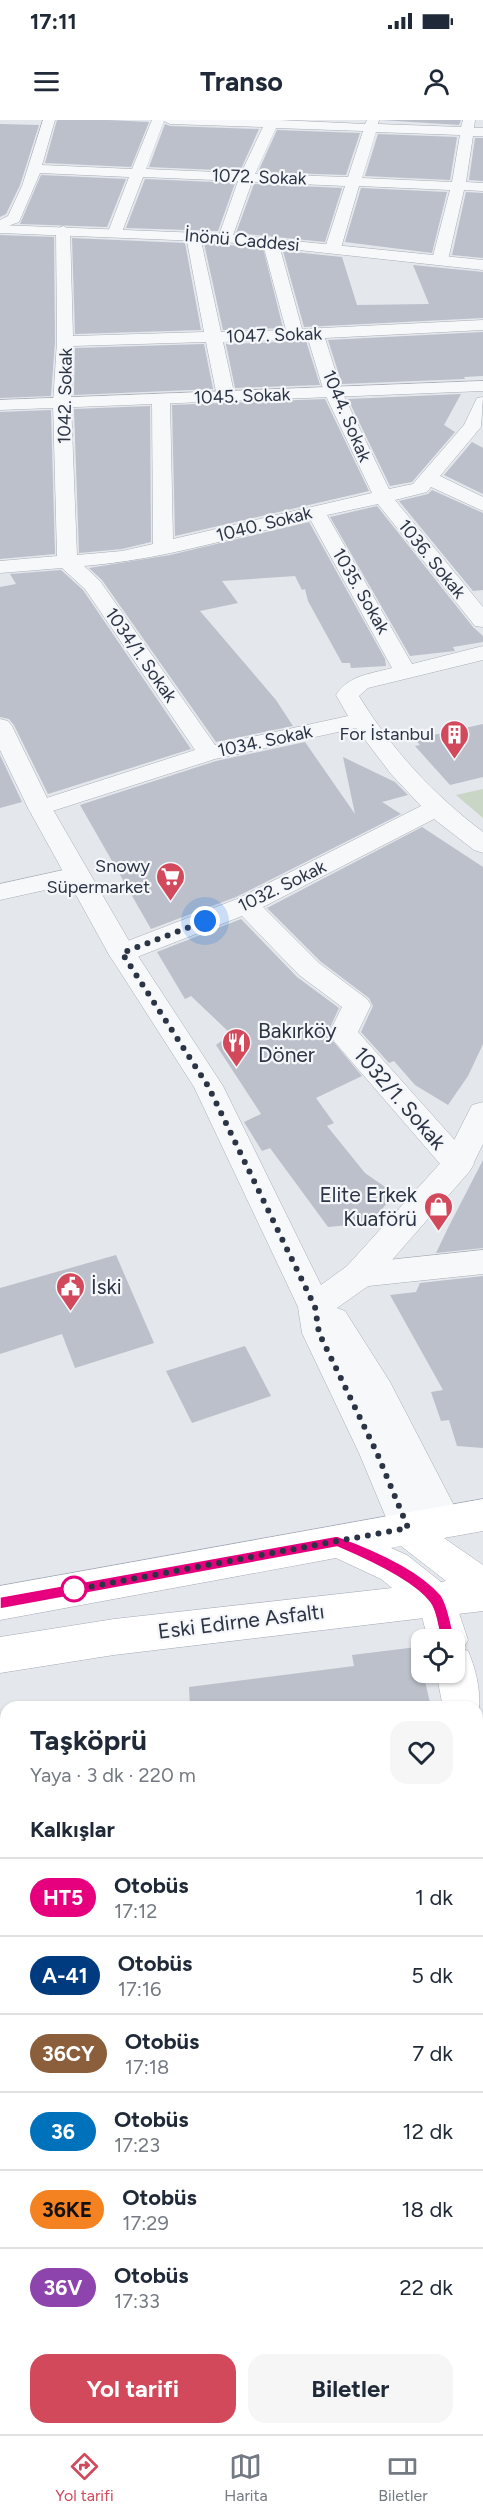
<!DOCTYPE html>
<html lang="tr">
<head>
<meta charset="utf-8">
<style>
	body { margin:0; font-family:Figtree,sans-serif; background:#f6f6f7; color:#1f2937; height:100vh; display:flex; flex-direction:column; font-size:22px; white-space:nowrap }
	* { box-sizing:border-box; margin:0 }
	p { font-size:20px; color:#747a83 }
	.icon { flex:none; width:33px; height:33px; fill:none; stroke:currentColor; stroke-width:2; stroke-linecap:round; stroke-linejoin:round }
	.map { position:relative; flex:1; overflow:hidden }
	.drawer { position:absolute; left:0px; top:1581px; width:483px; height:734px; display:flex; flex-direction:column; background:#fff; border-radius:18px 18px 0 0; box-shadow:0 2px 4px #0004 }
	.drawer>* { flex:none }
	.badge { padding:0 12px; border-radius:20px; font-size:21px; line-height:39px }
	.tools { position:absolute; left:411px; top:1509px; display:grid; gap:12px }
	.tools a { display:grid; place-items:center; width:54px; height:54px; border-radius:12px; background:#fff; box-shadow:0 2px 4px #0004; font-size:30px }
	.you { position:absolute; width:30px; height:30px; margin:-15px; border:4px solid #fff; border-radius:50%; background:#1a73e8; box-shadow:0 0 0 9px #1a73e833 }
	.map>.badge { position:absolute; translate:-50% -50%; box-shadow:0 0 0 3px #fff }
	h2 { padding:0 30px; font-size:22px; line-height:54px }
	.round { display:grid; place-items:center; flex:none; width:63px; height:63px; border-radius:18px; background:#f6f6f7 }
	.headline { display:flex; align-items:center; justify-content:space-between; height:102px; padding:0 30px }
	h1 { font-size:28px; font-weight:700; line-height:45px }
	.action { display:flex; gap:12px; margin-top:auto; padding:12px 30px }
	.action a { flex:1; height:69px; border-radius:18px; background:#d1495b; color:#fff; font-size:24px; font-weight:700; line-height:69px; text-align:center }
	.action a+a { background:#f6f6f7; color:#1f2937 }
	ul { padding:0; list-style:none }
	li { display:flex; align-items:center; gap:18px; height:78px; padding:0 30px; border-top:2px solid #e0e1e3 }
	li div { flex:1 }
	li b { display:block; font-size:22px }
	li em { font-style:normal }
	li .badge { min-width:66px; font-weight:700; text-align:center }
	.status { display:flex; justify-content:space-between; align-items:center; height:42px; padding:0 30px; background:#fff; direction:ltr }
	.status svg { height:16px; fill:currentColor }
	header { display:flex; justify-content:space-between; align-items:center; height:78px; padding:0 30px; background:#fff; font-size:27px; font-weight:700 }
	.tabs { display:flex; justify-content:space-around; align-items:center; height:84px; border-top:2px solid #e0e1e3; background:#fff; font-size:16px; color:#747a83 }
	.tabs a { display:grid; justify-items:center; gap:3px }
	.tabs .active { color:#d1495b }
	.map>svg:first-child { display:block }
	.green { fill:#c9d6c5 }
	.building { fill:#bbc0ca }
	.lines { fill:none; stroke-linecap:round; stroke-linejoin:round }
	.minor-casing { stroke:#a9aeb7; stroke-width:1 }
	.tertiary-casing { stroke:#a9aeb7; stroke-width:1 }
	.secondary-casing { stroke:#a9aeb7; stroke-width:1 }
	.primary-casing { stroke:#a3abb8; stroke-width:1 }
	.minor { fill:#f7f8fa; fill-rule:evenodd }
	.tertiary { fill:#f7f8fa; fill-rule:evenodd }
	.secondary { fill:#fff; fill-rule:evenodd }
	.primary { fill:#fff; fill-rule:evenodd }
	.line { fill:#e6007e; stroke:#fff; stroke-width:1.5 }
	.walk { stroke:#2b3445; stroke-width:6; stroke-dasharray:0 10.8 }
	.stop-dot { fill:#fff; stroke:#e6007e; stroke-width:3 }
	.labels { text-anchor:middle; dominant-baseline:central; stroke-width:4.5; stroke-linejoin:round; paint-order:stroke }
	.far-street-label { font-size:18px; fill:#2b3445; stroke:#f4f6f9 }
	.far-poi-label { font-size:18px; fill:#2b3445; stroke:#f4f6f9; text-anchor:end }
	.poi-label { font-size:21px; fill:#2b3445; stroke:#f4f6f9; text-anchor:start }
	.street-label { font-size:21px; fill:#2b3445; stroke:#f4f6f9 }
</style>
</head>
<body>
<div class="status"><b>17:11</b><svg viewBox="0 0 49 12"><path d="M0 12V9h3v3zM5 12V6h3v6zM10 12V3h3v9zM15 12V0h3v12zM26 1h20v11H26zM47 4h2v5h-2z"/></svg></div>
<header><svg class="icon" aria-label="menu" viewBox="0 0 24 24"><path d="M4 6h16M4 12h16M4 18h16"/></svg>Transo<svg class="icon" aria-label="person" viewBox="0 0 24 24"><circle cx="12" cy="8" r="4"/><path d="M4 21q1-7 8-7t8 7"/></svg></header>
<div class="map">
<svg width="483" height="2314" viewBox="0 0 483 2314">
	<rect width="100%" height="100%" fill="#e4e7ec"/>
	<path class="green" d="M 483,669 L 483,698 L 456,675 Z"/>
	<g class="building">
		<path d="M 57,0 L 108,0 L 149,2 L 131,47 L 45,43 Z"/>
		<path d="M 381,0 L 461,0 L 459,5 Z"/>
		<path d="M 0,4 L 39,5 L 20,65 L 6,94 L 0,97 Z"/>
		<path d="M 165,4 L 170,6 L 259,9 L 240,51 L 149,47 Z"/>
		<path d="M 277,10 L 360,13 L 346,55 L 258,52 Z"/>
		<path d="M 378,14 L 457,17 L 450,60 L 365,56 Z"/>
		<path d="M 475,18 L 483,18 L 483,61 L 469,60 Z"/>
		<path d="M 41,55 L 126,59 L 107,107 L 20,104 Z"/>
		<path d="M 145,59 L 235,63 L 218,111 L 126,108 Z"/>
		<path d="M 254,64 L 342,68 L 325,122 L 236,113 Z"/>
		<path d="M 361,68 L 447,72 L 432,133 L 345,122 Z"/>
		<path d="M 466,72 L 483,73 L 483,138 L 452,135 Z"/>
		<path d="M 0,115 L 54,117 L 55,221 L 51,276 L 0,278 Z"/>
		<path d="M 72,118 L 185,123 L 201,210 L 75,214 Z"/>
		<path d="M 204,123 L 263,128 L 283,208 L 223,210 Z"/>
		<path d="M 283,131 L 342,137 L 357,185 L 429,184 L 413,145 L 483,152 L 483,198 L 304,207 Z"/>
		<path d="M 483,212 L 483,256 L 464,257 L 465,259 L 342,264 L 328,220 Z"/>
		<path d="M 306,221 L 320,265 L 235,268 L 226,224 Z"/>
		<path d="M 204,224 L 213,269 L 74,275 L 75,228 Z"/>
		<path d="M 461,274 L 444,305 L 455,312 L 412,362 L 390,366 L 348,279 Z"/>
		<path d="M 325,279 L 369,371 L 175,416 L 172,285 Z"/>
		<path d="M 150,286 L 151,422 L 122,429 L 79,433 L 74,289 Z"/>
		<path d="M 51,290 L 55,434 L 0,439 L 0,292 Z"/>
		<path d="M 472,322 L 483,328 L 483,374 L 444,355 Z"/>
		<path d="M 432,370 L 483,393 L 483,470 L 473,471 L 399,381 L 428,374 Z"/>
		<path d="M 377,386 L 473,507 L 483,516 L 483,522 L 453,527 L 455,531 L 410,536 L 330,397 Z"/>
		<path d="M 309,402 L 385,539 L 386,546 L 351,548 L 350,543 L 342,543 L 308,481 L 305,469 L 302,470 L 295,456 L 222,461 L 238,483 L 200,491 L 276,580 L 293,606 L 216,622 L 102,460 L 89,448 L 170,435 Z"/>
		<path d="M 61,450 L 83,470 L 191,629 L 48,674 L 14,605 L 9,599 L 0,597 L 0,467 L 16,464 L 10,454 Z"/>
		<path d="M 483,604 L 483,657 L 450,665 L 415,626 L 420,625 L 415,619 Z"/>
		<path d="M 305,622 L 355,694 L 343,637 L 395,662 L 408,675 L 382,682 L 401,694 L 236,777 L 151,809 L 80,685 L 216,641 Z"/>
		<path d="M 0,635 L 22,682 L 0,688 Z"/>
		<path d="M 422,707 L 483,747 L 483,924 L 468,956 L 448,985 L 415,965 L 394,941 L 389,943 L 361,912 L 373,886 L 369,878 L 320,841 L 267,788 Z"/>
		<path d="M 241,799 L 297,857 L 339,888 L 327,914 L 362,956 L 316,978 L 334,1003 L 327,1006 L 365,1053 L 395,1074 L 370,1103 L 328,1107 L 270,1028 L 262,1031 L 244,1002 L 261,994 L 216,925 L 231,914 L 191,876 L 185,879 L 157,832 Z"/>
		<path d="M 483,1040 L 483,1128 L 436,1133 L 449,1106 Z"/>
		<path d="M 116,1135 L 154,1223 L 75,1248 L 62,1214 L 0,1234 L 0,1168 Z"/>
		<path d="M 483,1156 L 483,1328 L 457,1326 L 449,1300 L 441,1301 L 431,1272 L 443,1270 L 390,1175 L 416,1172 L 420,1163 Z"/>
		<path d="M 245,1226 L 271,1276 L 192,1303 L 166,1251 Z"/>
		<path d="M 417,1527 L 431,1587 L 190,1587 L 189,1567 L 354,1546 L 352,1535 Z"/>
	</g>
	<g class="lines">
		<defs>
			<g id="minor">
				<path d="M 43,0 L 55,0 L 42,45 L 132,49 L 152,0 L 279,0 L 365,4 L 367,0 L 379,0 L 378,4 L 461,7 L 463,0 L 475,0 L 474,8 L 483,8 L 483,16 L 473,16 L 466,62 L 483,63 L 483,71 L 464,70 L 448,140 L 440,145 L 432,140 L 450,70 L 359,66 L 341,128 L 333,133 L 325,128 L 345,66 L 252,62 L 232,118 L 225,122 L 218,118 L 238,61 L 143,57 L 122,112 L 115,116 L 108,112 L 129,57 L 40,53 L 19,102 L 0,109 L 0,100 L 8,96 L 22,66 ZM 164,1 L 170,4 L 263,7 L 241,53 L 146,49 ZM 276,8 L 363,11 L 348,57 L 255,54 ZM 376,12 L 460,15 L 452,62 L 362,58 Z"/>
				<path d="M 63,106 L 70,110 L 73,216 L 204,212 L 186,116 L 193,112 L 200,116 L 221,212 L 286,210 L 265,132 L 266,122 L 273,118 L 280,122 L 281,132 L 302,209 L 483,200 L 483,210 L 325,218 L 342,272 L 389,369 L 413,364 L 464,305 L 477,278 L 483,277 L 481,307 L 440,356 L 483,377 L 483,391 L 431,367 L 427,372 L 395,380 L 483,487 L 483,507 L 475,506 L 378,384 L 327,395 L 412,544 L 483,526 L 483,540 L 368,568 L 359,576 C 392,630 433,674 483,712 L 483,733 L 474,730 L 434,699 L 263,787 L 319,843 L 367,879 L 371,885 L 358,912 L 469,1036 L 474,1044 L 469,1052 L 458,1055 L 447,1052 L 333,920 L 329,913 L 342,887 L 299,855 L 242,796 L 132,839 L 122,842 L 112,839 L 108,833 L 112,827 L 237,779 L 421,686 L 391,654 L 356,608 L 215,639 L 40,695 L 31,693 L 28,688 L 31,683 L 195,630 L 85,469 L 62,448 L 0,453 L 0,441 L 57,436 L 53,283 L 57,221 L 56,110 ZM 308,219 L 324,272 L 372,373 L 173,419 L 170,280 L 161,275 L 152,280 L 153,424 L 122,431 L 77,435 L 71,283 L 73,226 L 206,222 L 217,277 L 226,282 L 235,277 L 223,222 ZM 310,399 L 392,548 C 370,554 349,555 336,575 L 348,596 L 215,625 L 100,461 L 84,446 C 161,440 235,417 310,399 Z"/>
				<path d="M 77,747 L 86,749 L 90,755 L 86,761 L 0,780 L 0,764 Z"/>
				<path d="M 483,1130 L 483,1154 L 359,1167 L 347,1164 L 343,1155 L 347,1146 L 359,1143 Z"/>
				<path d="M 483,2068 L 483,2118 L 477,2119 L 477,2069 Z"/>
				<path d="M 6,2153 L 6,2203 L 0,2204 L 0,2154 Z"/>
			</g>
			<g id="tertiary">
				<path d="M 0,105 L 225,114 L 483,140 L 483,150 L 225,122 L 0,113 Z"/>
				<path d="M 483,261 L 483,271 L 0,290 L 0,280 Z"/>
				<path d="M 0,599 L 8,601 L 12,606 L 52,688 L 136,833 L 223,966 L 321,1165 L 347,1146 L 445,1038 L 472,985 L 483,982 L 483,1024 L 469,1052 L 371,1164 L 337,1188 L 345,1191 L 390,1262 L 462,1401 L 456,1412 L 443,1417 L 430,1412 L 421,1393 L 427,1408 L 421,1419 L 408,1424 L 395,1419 L 359,1333 L 302,1213 L 298,1187 L 194,967 L 108,833 L 28,688 L 0,630 Z"/>
			</g>
			<g id="secondary">
				<path d="M 437,1464 L 451,1469 L 468,1520 L 463,1529 L 468,1531 C 477,1551 483,1580 477,1600 L 477,1587 L 443,1587 L 436,1552 L 454,1552 L 454,1520 L 428,1520 L 418,1481 L 423,1469 Z"/>
				<path d="M 477,1619 L 483,1622 L 483,1681 L 477,1679 Z"/>
			</g>
			<path id="primary" d="M 483,1379 L 483,1411 L 444,1418 L 483,1445 L 483,1491 L 114,1535 L 0,1553 L 0,1517 L 114,1499 L 392,1468 L 381,1459 L 336,1438 L 0,1500 L 0,1466 ZM 401,1426 L 446,1461 L 441,1462 L 407,1435 L 391,1428 Z"/>
		</defs>
		<use href="#minor" class="minor-casing"/>
		<use href="#tertiary" class="tertiary-casing"/>
		<use href="#secondary" class="secondary-casing"/>
		<use href="#primary" class="primary-casing"/>
		<use href="#minor" class="minor"/>
		<use href="#tertiary" class="tertiary"/>
		<use href="#secondary" class="secondary"/>
		<use href="#primary" class="primary"/>
	</g>
	<path class="line" d="M 337,1416 C 370,1428 418,1448 441,1475 C 449,1486 451,1507 455,1520 L 453,1524 L 443,1524 C 437,1512 438,1494 430,1483 C 413,1460 363,1438 337,1427 L 0,1489 L 0,1477 Z"/>
	<g class="lines">
		<path class="walk" d="M 74,1469 L 67,1471 L 408,1408 L 377,1333 L 319,1213 L 315,1187 L 208,966 L 122,833 L 205,801"/>
	</g>
	<defs>
		<symbol id="building-pin" viewBox="-11 -11 22 30"><path d="M0 17L-7.5 6A9.5 9.5 0 1 1 7.5 6Z" fill="#d1495b" stroke="#f4f6f9"/><path d="M-4-6H4V6H1V3H-1V6H-4ZM-2.5-4.3h1.7v1.8h-1.7ZM.8-4.3h1.7v1.8H.8ZM-2.5-1h1.7V.8h-1.7ZM.8-1h1.7V.8H.8Z" fill="#fff"/></symbol>
		<symbol id="supermarket-pin" viewBox="-11 -11 22 30"><path d="M0 17L-7.5 6A9.5 9.5 0 1 1 7.5 6Z" fill="#d1495b" stroke="#f4f6f9"/><path d="M-6-5.5h2.5l.6 2H6L4.5 2H-2.5L-4.4-4H-6ZM-1.5 3.2a1.3 1.3 0 1 0 .1 0ZM3 3.2a1.3 1.3 0 1 0 .1 0Z" fill="#fff"/></symbol>
		<symbol id="restaurant-pin" viewBox="-11 -11 22 30"><path d="M0 17L-7.5 6A9.5 9.5 0 1 1 7.5 6Z" fill="#d1495b" stroke="#f4f6f9"/><path d="M-5-6h1v4h1v-4h1v4h1v-4h1v5L-1.5 .5V6h-2V.5L-5-1ZM5-6V6H3V1.5H1.5Q1.5-4 5-6Z" fill="#fff"/></symbol>
		<symbol id="shop-pin" viewBox="-11 -11 22 30"><path d="M0 17L-7.5 6A9.5 9.5 0 1 1 7.5 6Z" fill="#d1495b" stroke="#f4f6f9"/><path d="M-5-2.5h2.3a2.7 3.5 0 0 1 5.4 0H5L5.5 6h-11ZM-1.5-2.5h3a1.5 2.3 0 0 0-3 0Z" fill="#fff"/></symbol>
		<symbol id="civic-pin" viewBox="-11 -11 22 30"><path d="M0 17L-7.5 6A9.5 9.5 0 1 1 7.5 6Z" fill="#d1495b" stroke="#f4f6f9"/><path d="M-.6-6.5H3V-4.5H.6V-3L4-1V1h2V6H-6V1h2V-1L-.6-3ZM-1.2 2.5V6h2.4V2.5Z" fill="#fff"/></symbol>
	</defs>
	<g fill-rule="evenodd">
		<use href="#building-pin" x="438" y="598" width="33" height="45"/>
		<use href="#supermarket-pin" x="154" y="740" width="33" height="45"/>
		<use href="#restaurant-pin" x="220" y="906" width="33" height="45"/>
		<use href="#shop-pin" x="422" y="1070" width="33" height="45"/>
		<use href="#civic-pin" x="54" y="1150" width="33" height="45"/>
	</g>
	<circle class="stop-dot" cx="74" cy="1469" r="12"/>
	<g class="labels">
		<g class="far-street-label">
			<text transform="translate(259 57) rotate(2)">1072. Sokak</text>
			<text transform="translate(242 120) rotate(5)">İnönü Caddesi</text>
			<text transform="translate(274 215) rotate(-2)">1047. Sokak</text>
			<text transform="translate(65 276) rotate(-89)">1042. Sokak</text>
			<text transform="translate(242 276) rotate(-2)">1045. Sokak</text>
			<text transform="translate(347 296) rotate(67)">1044. Sokak</text>
			<text transform="translate(264 404) rotate(-14)">1040. Sokak</text>
			<text transform="translate(432 439) rotate(51)">1036. Sokak</text>
			<text transform="translate(361 471) rotate(60)">1035. Sokak</text>
			<text transform="translate(141 535) rotate(55)">1034/1. Sokak</text>
			<text transform="translate(265 621) rotate(-12)">1034. Sokak</text>
			<text transform="translate(282 766) rotate(-26)">1032. Sokak</text>
		</g>
		<g class="far-poi-label">
			<text x="434" y="614">For İstanbul</text>
			<text x="150" y="746">Snowy<tspan x="150" dy="21">Süpermarket</tspan></text>
		</g>
		<g class="poi-label">
			<text x="258" y="910">Bakırköy<tspan x="258" dy="24">Döner</tspan></text>
			<text x="417" y="1074" text-anchor="end">Elite Erkek<tspan x="417" dy="24">Kuaförü</tspan></text>
			<text x="91" y="1166">İski</text>
		</g>
		<g class="street-label">
			<text transform="translate(400 978) rotate(49)">1032/1. Sokak</text>
			<text transform="translate(241 1501) rotate(-7)">Eski Edirne Asfaltı</text>
		</g>
	</g>
</svg>
<div class="tools">
<a><svg class="icon" aria-label="locate" viewBox="0 0 24 24"><circle cx="12" cy="12" r="6"/><path d="M12 2v4M12 18v4M2 12h4M18 12h4"/></svg></a>
</div>
<div class="you" style="left:205px;top:801px"></div>
<section class="drawer">
<div class="headline"><div><h1>Taşköprü</h1><p>Yaya · 3 dk · 220 m</p></div><a class="round"><svg class="icon" aria-label="heart" viewBox="0 0 24 24"><path d="M12 20l-8-8c-3-5 5-10 8-4 3-6 11-1 8 4z"/></svg></a></div>
<h2>Kalkışlar</h2>
<ul>
<li><span class="badge" style="background:#e6007e;color:#fff">HT5</span><div><b>Otobüs</b><p>17:12</p></div><em>1 dk</em></li>
<li><span class="badge" style="background:#003b80;color:#fff">A-41</span><div><b>Otobüs</b><p>17:16</p></div><em>5 dk</em></li>
<li><span class="badge" style="background:#8b5e3c;color:#fff">36CY</span><div><b>Otobüs</b><p>17:18</p></div><em>7 dk</em></li>
<li><span class="badge" style="background:#0072bc;color:#fff">36</span><div><b>Otobüs</b><p>17:23</p></div><em>12 dk</em></li>
<li><span class="badge" style="background:#f58220;color:#111">36KE</span><div><b>Otobüs</b><p>17:29</p></div><em>18 dk</em></li>
<li><span class="badge" style="background:#8e44ad;color:#fff">36V</span><div><b>Otobüs</b><p>17:33</p></div><em>22 dk</em></li>
</ul>
<div class="action"><a>Yol tarifi</a><a>Biletler</a></div>
</section>
</div>
<nav class="tabs">
<a class="active"><svg class="icon" aria-label="directions" viewBox="0 0 24 24"><path d="M12 3l9 9-9 9-9-9zM9 14v-3h6M13 9l2 2-2 2"/></svg>Yol tarifi</a>
<a><svg class="icon" aria-label="map" viewBox="0 0 24 24"><path d="M3 6l6-2 6 2 6-2v14l-6 2-6-2-6 2zM9 4v14M15 6v14"/></svg>Harita</a>
<a><svg class="icon" aria-label="tickets" viewBox="0 0 24 24"><path d="M3 7h18v10H3zM15 7v10"/></svg>Biletler</a>
</nav>
</body>
</html>
